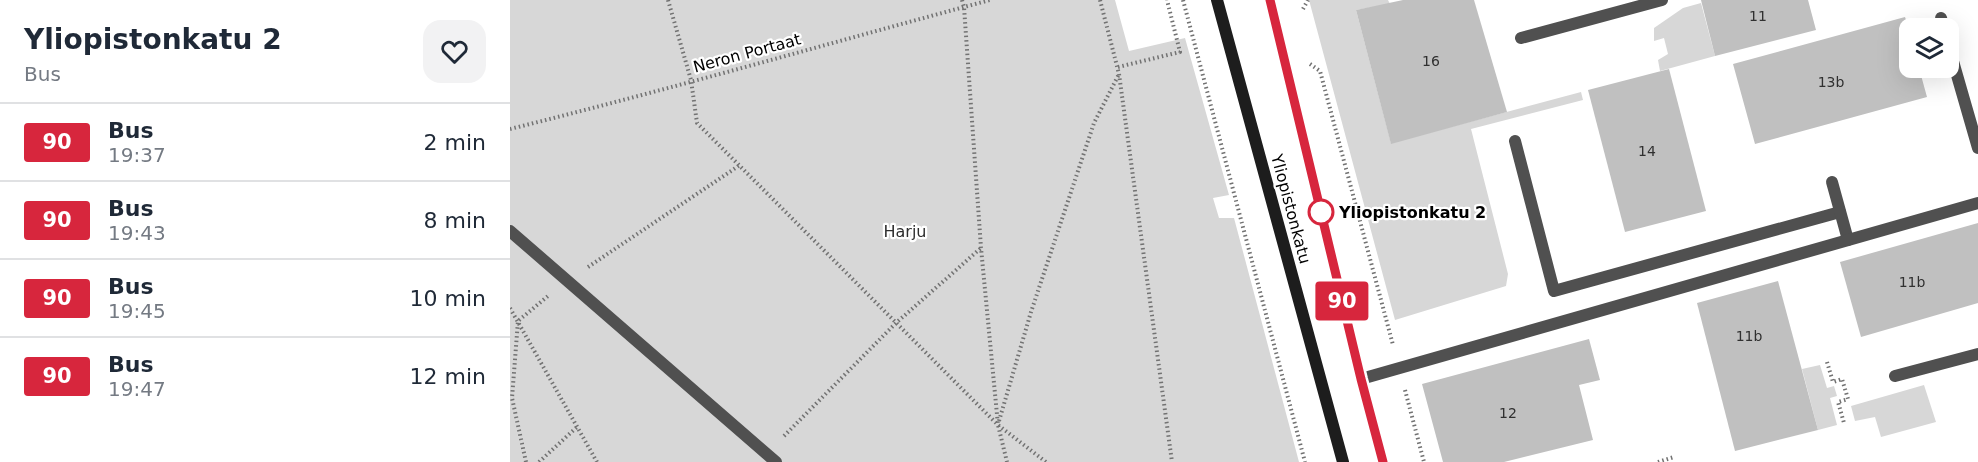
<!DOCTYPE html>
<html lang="en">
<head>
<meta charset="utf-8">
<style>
	body { margin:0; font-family:"DejaVu Sans",sans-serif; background:#f2f2f3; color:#1f2937; height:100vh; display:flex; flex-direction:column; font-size:22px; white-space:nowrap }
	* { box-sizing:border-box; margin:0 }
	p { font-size:20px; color:#747a83 }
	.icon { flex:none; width:33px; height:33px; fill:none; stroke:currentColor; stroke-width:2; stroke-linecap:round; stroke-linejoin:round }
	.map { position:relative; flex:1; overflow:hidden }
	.drawer { display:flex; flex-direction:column; background:#fff; width:510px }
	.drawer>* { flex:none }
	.badge { padding:0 12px; border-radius:4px; font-size:21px; line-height:39px }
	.tools { position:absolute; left:1389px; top:18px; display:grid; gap:12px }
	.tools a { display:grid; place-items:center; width:60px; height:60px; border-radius:12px; background:#fff; box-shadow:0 6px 24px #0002; font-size:30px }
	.map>.badge { position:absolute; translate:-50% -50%; box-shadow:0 0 0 3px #fff }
	.round { display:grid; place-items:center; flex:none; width:63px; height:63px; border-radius:18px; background:#f2f2f3 }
	.headline { display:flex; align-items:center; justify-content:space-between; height:102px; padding:0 24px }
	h1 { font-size:28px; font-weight:700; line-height:45px }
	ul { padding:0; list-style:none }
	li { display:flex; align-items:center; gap:18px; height:78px; padding:0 24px; border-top:2px solid #e0e1e3 }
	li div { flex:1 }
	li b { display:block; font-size:22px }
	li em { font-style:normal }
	li .badge { min-width:66px; font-weight:700; text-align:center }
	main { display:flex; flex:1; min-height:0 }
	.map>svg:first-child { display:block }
	.green { fill:#d7d7d7 }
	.building { fill:#c0c0c0 }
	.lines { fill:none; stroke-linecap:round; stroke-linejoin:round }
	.path { stroke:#727272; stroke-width:4; stroke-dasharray:1.5 3; stroke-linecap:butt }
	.lane { stroke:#505050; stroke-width:12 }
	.secondary { stroke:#1d1d1d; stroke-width:12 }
	.line-casing { stroke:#fff; stroke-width:14 }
	.line { stroke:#d7263d; stroke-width:9 }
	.stop-dot { fill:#fff; stroke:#d7263d; stroke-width:3 }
	.labels { text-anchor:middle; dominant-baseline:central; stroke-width:4.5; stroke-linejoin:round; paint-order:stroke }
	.number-label { font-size:14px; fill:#303030 }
	.street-label { font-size:16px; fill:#000; stroke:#fff }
	.stop-label { font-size:16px; font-weight:bold; fill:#000; stroke:#fff; text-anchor:start }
	.park-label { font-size:16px; fill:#2e2e2e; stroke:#fff }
</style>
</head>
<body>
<main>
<section class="drawer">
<div class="headline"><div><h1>Yliopistonkatu 2</h1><p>Bus</p></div><a class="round"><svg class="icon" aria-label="heart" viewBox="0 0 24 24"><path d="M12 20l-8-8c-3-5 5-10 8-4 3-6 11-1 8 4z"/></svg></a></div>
<ul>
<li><span class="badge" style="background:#d7263d;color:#fff">90</span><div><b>Bus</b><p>19:37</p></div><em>2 min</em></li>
<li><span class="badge" style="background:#d7263d;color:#fff">90</span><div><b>Bus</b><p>19:43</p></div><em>8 min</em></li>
<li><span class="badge" style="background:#d7263d;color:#fff">90</span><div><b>Bus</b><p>19:45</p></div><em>10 min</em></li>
<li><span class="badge" style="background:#d7263d;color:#fff">90</span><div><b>Bus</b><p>19:47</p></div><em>12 min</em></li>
</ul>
</section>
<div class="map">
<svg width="1468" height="462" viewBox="0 0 1468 462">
	<rect width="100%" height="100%" fill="#fff"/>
	<g class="green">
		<path d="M 0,0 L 605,0 L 619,51 L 675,38 L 719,195 L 703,198 L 709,218 L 724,218 L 789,462 L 0,462 Z"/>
		<path d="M 799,0 L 878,0 L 880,4 L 846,10 L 881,143 L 1071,92 L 1073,100 L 961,129 L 998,274 L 996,286 L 885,320 Z"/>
		<path d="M 1191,3 L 1205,56 L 1150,71 L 1148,60 L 1158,54 L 1154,38 L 1144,41 L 1144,28 L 1173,8 Z"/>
		<path d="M 1310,365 L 1317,388 L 1324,386 L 1327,396 L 1320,398 L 1327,425 L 1308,430 L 1292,369 Z"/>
		<path d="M 1414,385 L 1426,422 L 1371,437 L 1365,417 L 1345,421 L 1341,406 Z"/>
	</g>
	<g class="building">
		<path d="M 893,0 L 964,0 L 997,112 L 881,144 L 846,10 Z"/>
		<path d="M 1191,0 L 1298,0 L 1306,30 L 1205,56 Z"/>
		<path d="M 1395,17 L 1400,32 L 1400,68 L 1409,68 L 1417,97 L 1245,144 L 1223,64 Z"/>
		<path d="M 1159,69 L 1196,211 L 1115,232 L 1078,90 Z"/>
		<path d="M 1468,223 L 1468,303 L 1351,337 L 1330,262 Z"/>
		<path d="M 1268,281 L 1308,430 L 1225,451 L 1187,303 Z"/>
		<path d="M 1079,339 L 1090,380 L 1069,385 L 1083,440 L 994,462 L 933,462 L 912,384 Z"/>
	</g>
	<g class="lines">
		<g class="path">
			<path d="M 158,0 L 181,80 L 187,123 L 488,425 L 536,462"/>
			<path d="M 452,0 L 454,7 L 471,248 L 488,425 L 497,462"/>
			<path d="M 590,0 L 609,74 L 662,462"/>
			<path d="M 673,0 L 795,462"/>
			<path d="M 793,9 L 798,0"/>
			<path d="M 800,64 L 810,71 L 883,345"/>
			<path d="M 608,67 L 670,52 L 657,0"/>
			<path d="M 0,129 C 161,89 320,43 480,0"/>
			<path d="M 78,267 L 230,165"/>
			<path d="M 0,308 L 87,462"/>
			<path d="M 1317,362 L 1323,382 L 1332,379 L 1338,399 L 1328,402 L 1334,423"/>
			<path d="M 895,390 L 914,462"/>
			<path d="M 489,421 L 521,312 L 584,123 L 609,74"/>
			<path d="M 274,436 L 386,323 L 471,248"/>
			<path d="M 16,462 L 2,398 L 8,321 L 38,296"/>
			<path d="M 29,462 L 67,427"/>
			<path d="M 1148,462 L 1164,457"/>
		</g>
		<g class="lane">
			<path d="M 1431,18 L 1434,28"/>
			<path d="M 1011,38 L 1152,0"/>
			<path d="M 1438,44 L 1468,148"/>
			<path d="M 1005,141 L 1044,291 L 1330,212"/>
			<path d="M 1322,182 L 1338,240"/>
			<path d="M 0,231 L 266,462"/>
			<path d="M 1385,376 L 1468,354"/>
			<path d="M 851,379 L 1468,203"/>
		</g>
		<g class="secondary">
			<path d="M 707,0 L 833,462"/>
			<path d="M 760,0 L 851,379 L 873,462"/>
		</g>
	</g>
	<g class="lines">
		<defs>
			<path id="line" d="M 760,0 L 851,379 L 873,462"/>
		</defs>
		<use href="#line" class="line-casing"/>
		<use href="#line" class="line"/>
	</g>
	<circle class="stop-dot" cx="811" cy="212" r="12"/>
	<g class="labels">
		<g class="number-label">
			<text x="1248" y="16">11</text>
			<text x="921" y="61">16</text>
			<text x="1321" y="82">13b</text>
			<text x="1137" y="151">14</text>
			<text x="1402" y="282">11b</text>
			<text x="1239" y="336">11b</text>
			<text x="998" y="413">12</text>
		</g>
		<g class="street-label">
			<text transform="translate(237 53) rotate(-15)">Neron Portaat</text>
			<text transform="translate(781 209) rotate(75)">Yliopistonkatu</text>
		</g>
		<g class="stop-label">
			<text x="829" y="212">Yliopistonkatu 2</text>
		</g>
		<g class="park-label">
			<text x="395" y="231">Harju</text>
		</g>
	</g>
</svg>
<div class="tools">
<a><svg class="icon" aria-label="layers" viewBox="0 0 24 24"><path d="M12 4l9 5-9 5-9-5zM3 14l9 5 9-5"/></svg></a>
</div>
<b class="badge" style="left:832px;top:301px;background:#d7263d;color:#fff">90</b>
</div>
</main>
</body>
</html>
